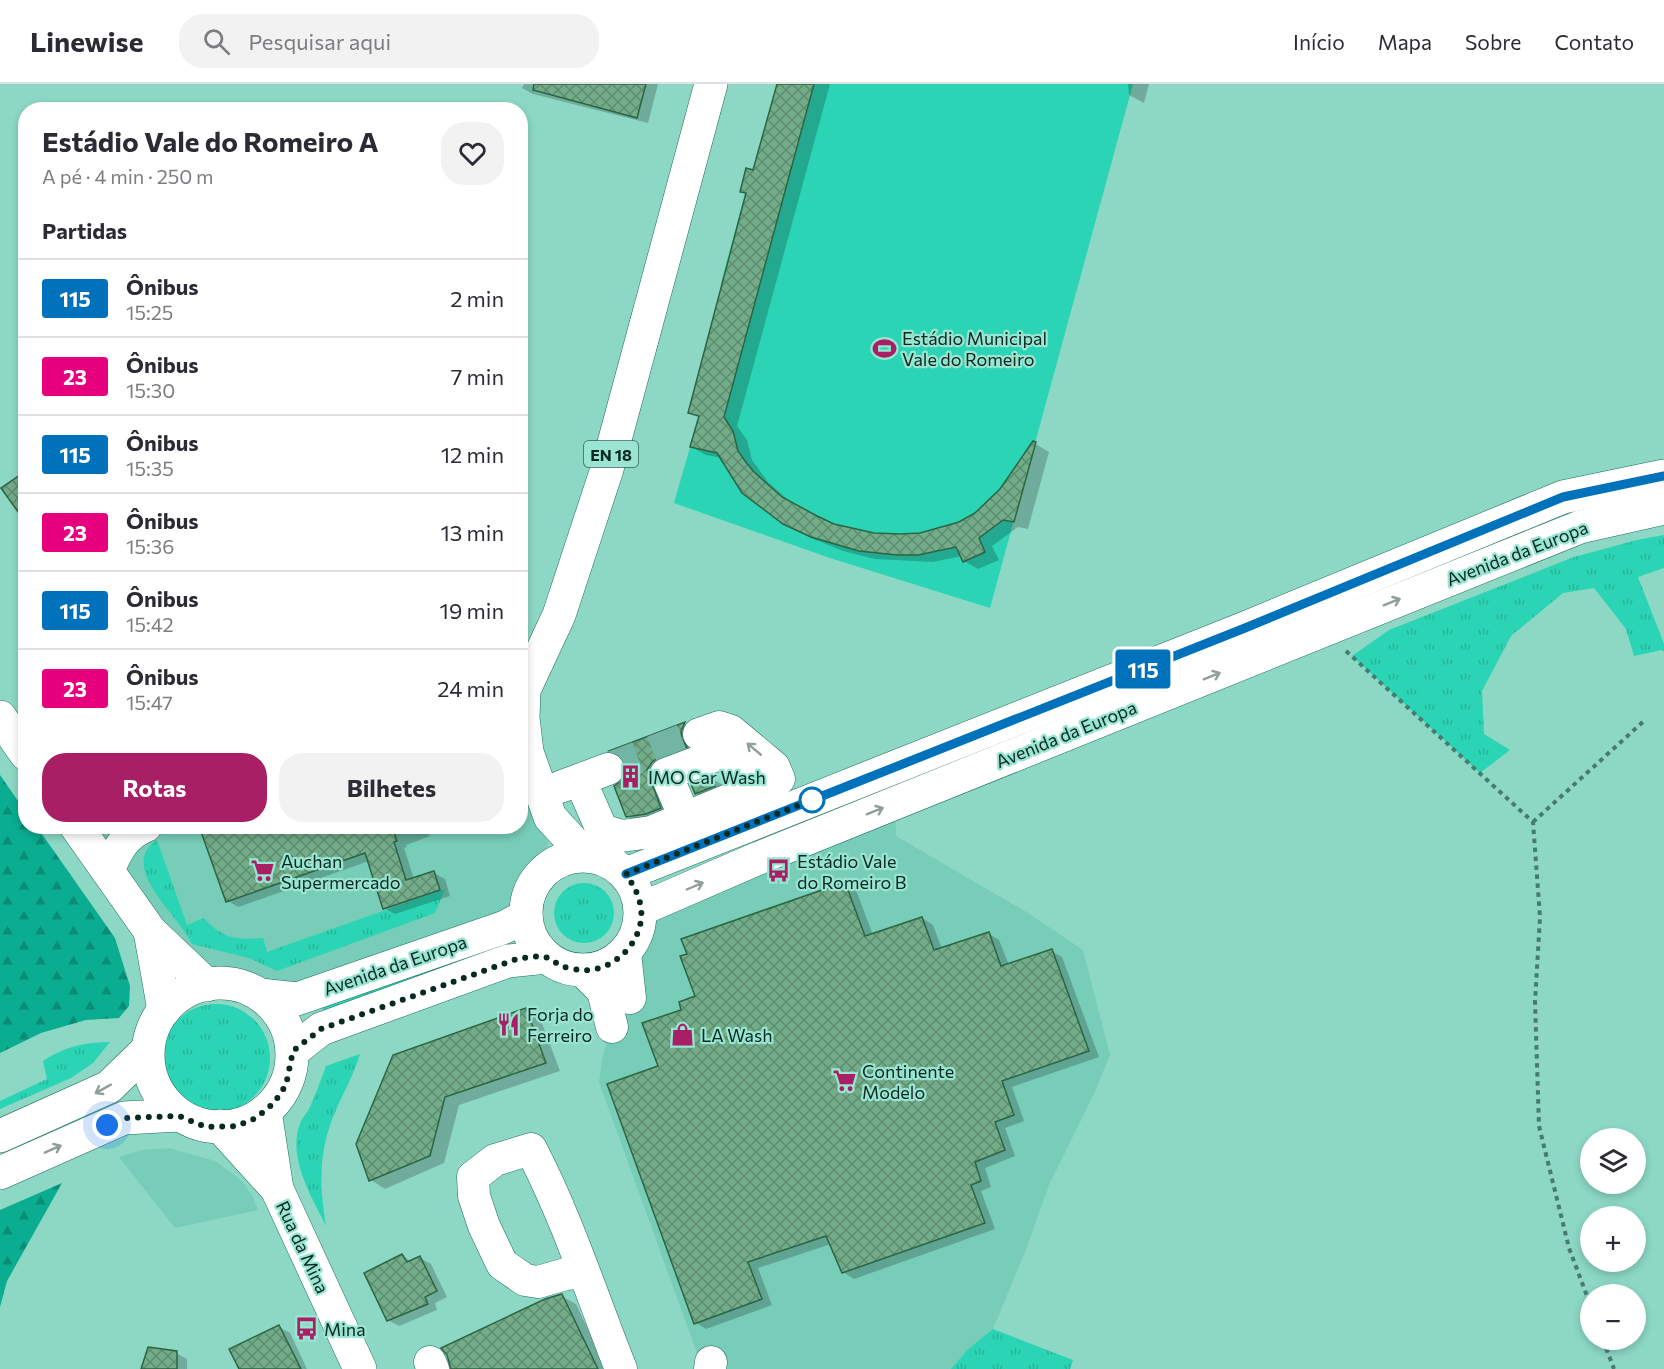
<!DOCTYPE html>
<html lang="pt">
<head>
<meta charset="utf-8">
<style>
	body { margin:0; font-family:Commissioner,sans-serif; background:#f2f2f3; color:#2b2b33; height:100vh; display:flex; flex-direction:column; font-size:22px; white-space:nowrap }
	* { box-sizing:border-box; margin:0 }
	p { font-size:20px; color:#7c7c81 }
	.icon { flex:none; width:33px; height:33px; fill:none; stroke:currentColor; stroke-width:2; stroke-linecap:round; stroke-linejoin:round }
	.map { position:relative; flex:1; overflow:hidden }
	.sheet { position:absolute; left:18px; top:18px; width:510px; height:732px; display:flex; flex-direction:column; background:#fff; border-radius:24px; box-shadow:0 3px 9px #0003 }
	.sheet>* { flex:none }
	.badge { padding:0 12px; border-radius:4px; font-size:21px; line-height:39px }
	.controls { position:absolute; left:1580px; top:1044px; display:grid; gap:12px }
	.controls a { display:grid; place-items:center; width:66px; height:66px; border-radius:50%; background:#fff; box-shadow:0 3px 9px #0003; font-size:30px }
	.you { position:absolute; width:30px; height:30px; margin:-15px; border:4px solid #fff; border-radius:50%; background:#1a73e8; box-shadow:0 0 0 9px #1a73e833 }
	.map>.badge { position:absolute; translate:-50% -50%; box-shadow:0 0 0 3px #fff }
	h2 { padding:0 24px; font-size:22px; line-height:54px }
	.round { display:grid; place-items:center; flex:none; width:63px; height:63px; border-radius:24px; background:#f2f2f3 }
	.overview { display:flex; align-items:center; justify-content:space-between; height:102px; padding:0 24px }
	h1 { font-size:28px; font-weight:700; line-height:45px }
	.primary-button { display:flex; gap:12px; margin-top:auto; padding:12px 24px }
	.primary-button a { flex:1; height:69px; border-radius:24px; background:#a81f65; color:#fff; font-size:24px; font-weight:700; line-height:69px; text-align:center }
	.primary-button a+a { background:#f2f2f3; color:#2b2b33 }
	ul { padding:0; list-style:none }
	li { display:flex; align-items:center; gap:18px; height:78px; padding:0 24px; border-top:2px solid #e1e1e2 }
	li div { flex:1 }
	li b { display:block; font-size:22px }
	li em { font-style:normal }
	li .badge { min-width:66px; font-weight:700; text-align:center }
	header { display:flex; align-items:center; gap:36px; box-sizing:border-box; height:84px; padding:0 30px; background:#fff; border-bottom:2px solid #e1e1e2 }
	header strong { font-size:28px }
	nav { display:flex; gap:33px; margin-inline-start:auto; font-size:21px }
	.search { width:420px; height:54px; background:#f2f2f3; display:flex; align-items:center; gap:15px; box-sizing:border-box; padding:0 21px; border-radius:24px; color:#7c7c81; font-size:22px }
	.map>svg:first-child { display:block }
	.built { fill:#77cdb7 }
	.grass { fill:url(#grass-tufts) }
	.forest { fill:url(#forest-firs) }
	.garden { fill:#2bd4b4 }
	.shadow { fill:#0003 }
	.building { fill:url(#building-cross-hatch); stroke:#2c6544; stroke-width:1.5 }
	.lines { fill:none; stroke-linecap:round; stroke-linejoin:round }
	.minor-tunnel { stroke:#72b5a4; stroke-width:32; stroke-dasharray:32 16; stroke-linecap:butt }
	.minor-casing { stroke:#1b6c5c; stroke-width:33 }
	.major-casing { stroke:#1b6c5c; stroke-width:34 }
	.path { stroke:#467b6e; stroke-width:4; stroke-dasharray:4.5 4.5; stroke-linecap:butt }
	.minor { stroke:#fff; stroke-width:32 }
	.major { stroke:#fff; stroke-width:33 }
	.oneway { stroke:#909f9c }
	.line-casing { stroke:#fff; stroke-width:14 }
	.line { stroke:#0072bc; stroke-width:9 }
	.walk { stroke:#082922; stroke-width:6; stroke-dasharray:0 10.8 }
	.stop-dot { fill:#fff; stroke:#0072bc; stroke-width:3 }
	.labels { text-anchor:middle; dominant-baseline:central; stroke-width:4.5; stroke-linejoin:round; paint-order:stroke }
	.shield { fill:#99e5d1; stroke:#346156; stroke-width:1.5 }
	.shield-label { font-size:16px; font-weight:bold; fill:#082922 }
	.poi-label { font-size:18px; fill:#082922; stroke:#99e5d1; text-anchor:start }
	.street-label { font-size:18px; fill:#082922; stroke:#99e5d1 }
</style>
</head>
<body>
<header>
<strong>Linewise</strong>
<div class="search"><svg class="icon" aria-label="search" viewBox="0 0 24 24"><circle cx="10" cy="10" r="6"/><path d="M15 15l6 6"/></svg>Pesquisar aqui</div>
<nav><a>Início</a><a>Mapa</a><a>Sobre</a><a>Contato</a></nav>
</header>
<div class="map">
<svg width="1664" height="1285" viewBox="0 0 1664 1285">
	<defs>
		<pattern id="grass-tufts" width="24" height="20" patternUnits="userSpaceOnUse" patternTransform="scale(1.5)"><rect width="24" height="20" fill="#2bd4b4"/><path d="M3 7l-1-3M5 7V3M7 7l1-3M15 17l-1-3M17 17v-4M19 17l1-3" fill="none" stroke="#25b69a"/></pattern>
		<pattern id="forest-firs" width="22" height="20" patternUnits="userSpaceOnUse" patternTransform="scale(1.5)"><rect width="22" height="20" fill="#0bad91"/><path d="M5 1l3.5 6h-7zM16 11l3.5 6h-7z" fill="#098d76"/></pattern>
		<pattern id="building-cross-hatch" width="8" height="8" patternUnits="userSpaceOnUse" patternTransform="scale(1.5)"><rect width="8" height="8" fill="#73ac88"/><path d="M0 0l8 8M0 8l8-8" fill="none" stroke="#5c8c6f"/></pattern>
	</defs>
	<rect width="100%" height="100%" fill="#8cd8c4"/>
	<g class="built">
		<path d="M 547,556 L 524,606 L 550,733 L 546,785 L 529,808 L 526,820 L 260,911 L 241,902 L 216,899 L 76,743 L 520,742 L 521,566 Z"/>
		<path d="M 895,719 L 896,752 L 1028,829 L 1083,866 L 1110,971 L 1093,1012 L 1049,1101 L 1027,1163 L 993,1245 L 967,1266 L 951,1285 L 723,1285 L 701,1280 L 599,998 L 602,974 L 612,942 L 601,883 L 611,879 L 633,859 L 640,837 Z"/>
		<path d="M 169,1064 L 215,1077 L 241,1096 L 252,1111 L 258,1126 L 175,1144 L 119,1073 L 142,1066 Z"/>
	</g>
	<g class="grass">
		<path d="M 1664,451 L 1664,484 L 1638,493 L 1664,560 L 1664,568 L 1662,566 L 1634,572 L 1626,545 L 1594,504 L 1563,509 L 1511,552 L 1482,607 L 1484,650 L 1510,666 L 1480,689 L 1352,572 L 1389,546 L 1574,473 L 1637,456 Z"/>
		<path d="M 157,756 L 187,841 L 204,834 C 222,855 237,856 263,854 L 267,868 L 445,805 L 435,829 L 277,887 L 249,874 L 192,860 C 189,855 186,849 182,844 C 167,822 121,779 157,756 Z"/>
		<circle cx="584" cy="829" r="30"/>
		<path d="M 498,860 L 502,868 L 325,931 L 322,922 Z"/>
		<circle cx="216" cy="974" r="54"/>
		<path d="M 110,958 L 93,979 L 71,994 L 0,1025 L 0,1017 L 47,995 L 43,977 C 63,963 86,958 110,958 Z"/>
		<path d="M 360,970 C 353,993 342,1011 333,1033 C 318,1072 320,1102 326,1142 C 311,1111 286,1072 301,1037 C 303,1033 307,1029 309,1025 C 315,1012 321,996 326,982 Z"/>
		<path d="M 993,1245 L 1073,1276 L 1070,1285 L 951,1285 L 967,1266 Z"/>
	</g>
	<g class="forest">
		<path d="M 0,691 L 25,727 L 26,742 L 37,743 L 115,854 L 130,902 L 129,922 L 119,934 L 86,936 L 41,949 L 0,969 Z"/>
		<path d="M 62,1099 L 7,1197 L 0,1223 L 0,1126 Z"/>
	</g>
	<path class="garden" d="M 777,0 L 1133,0 L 990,524 L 830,474 L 674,419 L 699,332 L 723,199 L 721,199 L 745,110 L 740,108 L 746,84 L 753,85 Z"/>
	<g class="shadow">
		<path d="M 524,0 L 658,0 L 648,39 L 533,10 L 522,4 Z"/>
		<path d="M 781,0 L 830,0 L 737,342 L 747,356 L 752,376 L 768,398 L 795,422 L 816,434 L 854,447 L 901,452 L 938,447 L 960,439 L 976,430 L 1001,406 L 1034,359 L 1049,368 L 1028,445 L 1018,443 L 992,462 L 999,476 L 978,485 L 964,477 L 962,472 L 933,478 L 875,475 L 843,467 L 811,454 L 772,431 L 722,374 L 706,371 L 692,363 L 700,334 L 690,328 L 747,110 L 742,107 L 754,88 Z"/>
		<path d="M 1128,0 L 1149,0 L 1144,19 L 1129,11 Z"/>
		<path d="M 685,640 L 695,646 L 696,669 L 671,730 L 638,738 L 627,732 L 623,697 L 627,689 L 626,679 L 622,673 L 613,668 Z"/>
		<path d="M 711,694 L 721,700 L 725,708 L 707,715 L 696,709 Z"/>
		<path d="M 201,742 L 426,742 L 430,752 L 406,761 L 407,763 L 404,764 L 414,795 L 434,789 L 445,795 L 450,812 L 395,830 L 384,824 L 369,777 L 238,823 L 227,816 Z"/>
		<path d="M 845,799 L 856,806 L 873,851 L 922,834 L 933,841 L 942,865 L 988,849 L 999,856 L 1009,881 L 1051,867 L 1062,873 L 1099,973 L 1012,1003 L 1024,1037 L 1005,1044 L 1015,1072 L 985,1084 L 991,1103 L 981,1107 L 995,1145 L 854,1195 L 843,1188 L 831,1160 L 758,1184 L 772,1221 L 706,1245 L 695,1238 L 660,983 L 683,927 L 697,913 Z"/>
		<path d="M 525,926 L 540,934 L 560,987 L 459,1021 L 444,1079 L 385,1105 L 371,1096 L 358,1060 Z"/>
		<path d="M 402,1172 L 412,1178 L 420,1174 L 431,1180 L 447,1213 L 435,1219 L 437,1226 L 399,1242 L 388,1236 Z"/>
		<path d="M 561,1212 L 576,1220 L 607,1285 L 452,1285 L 448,1270 Z"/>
		<path d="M 279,1243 L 290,1249 L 307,1285 L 241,1285 Z"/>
		<path d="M 176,1269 L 187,1275 L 187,1285 L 143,1285 Z"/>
	</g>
	<g class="building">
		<path d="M 534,0 L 646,0 L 637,34 L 533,6 Z"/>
		<path d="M 777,0 L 814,0 L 724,333 L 733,347 L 738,367 L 745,377 L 754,388 L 782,413 L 817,432 L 834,440 L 874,449 L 901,450 L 920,449 L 959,438 L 975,429 L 1000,405 L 1033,357 L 1036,358 L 1014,438 L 1003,436 L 979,454 L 985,468 L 963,478 L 956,463 L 918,471 L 897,471 L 859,467 L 811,453 L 783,440 L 742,409 L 717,369 L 690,363 L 699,332 L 688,329 L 746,109 L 740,108 L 746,84 L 753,86 Z"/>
		<path d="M 26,387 L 26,439 L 1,404 Z"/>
		<path d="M 685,638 L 681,647 L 682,655 L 687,663 L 659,673 L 652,678 L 647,686 L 661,724 L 646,730 L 626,733 L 614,702 L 622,696 L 626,689 L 625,679 L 619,671 L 609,667 Z"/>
		<path d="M 711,692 L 715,702 L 695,710 L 691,700 Z"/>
		<path d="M 199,742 L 392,742 L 397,757 L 394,758 L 406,796 L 434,787 L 440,806 L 383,825 L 365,769 L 226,818 Z"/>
		<path d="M 845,798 L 865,852 L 922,833 L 934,866 L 989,848 L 1001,882 L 1052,865 L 1089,967 L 1002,997 L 1014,1031 L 995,1038 L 1005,1066 L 975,1078 L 981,1097 L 971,1101 L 985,1139 L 842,1189 L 826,1152 L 748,1178 L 762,1215 L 694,1240 L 607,1000 L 658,982 L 642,939 L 681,926 L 679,918 L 695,912 L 680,872 L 687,870 L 681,855 Z"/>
		<path d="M 526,924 L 546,979 L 445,1013 L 430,1072 L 369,1097 L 356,1060 L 393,971 Z"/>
		<path d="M 402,1170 L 407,1178 L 420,1172 L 437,1207 L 425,1213 L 428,1220 L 387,1237 L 364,1189 Z"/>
		<path d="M 562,1210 L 598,1285 L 451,1285 L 447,1271 L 441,1264 L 545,1215 Z"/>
		<path d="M 279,1241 L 301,1285 L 239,1285 L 229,1265 Z"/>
		<path d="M 148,1263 L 177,1267 L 177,1285 L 141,1285 Z"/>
	</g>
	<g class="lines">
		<path class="minor-tunnel" d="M 608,685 L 699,650"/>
		<defs>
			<g id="minor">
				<path d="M 580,696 L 602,746 L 622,752 L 651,748 L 779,695 L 774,683 L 731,647 L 719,643 L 699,650"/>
				<path d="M 560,703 L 608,685"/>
				<path d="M 685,734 L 666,690 L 725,668 L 738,680 L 745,703 L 736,714"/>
				<path d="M 108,787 C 117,767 124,751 146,742"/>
				<path d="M 625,869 L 630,914"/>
				<path d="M 582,886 L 603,907 L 612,943"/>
				<path d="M 583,1188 L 566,1190 L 538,1198 L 525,1196 L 502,1180 L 484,1142 L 474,1112 L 473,1093 L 495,1076 L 531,1065 C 567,1134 592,1212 621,1285"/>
				<path d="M 430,1278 L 433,1285"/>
				<path d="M 710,1285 L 711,1278"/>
			</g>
			<g id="major">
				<path d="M 0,633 L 26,670"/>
				<path d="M 76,742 L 150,847 L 207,901"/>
				<path d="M 585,771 L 550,733 L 527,668 L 523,634 L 524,606 L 559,531 L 607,385 L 711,0"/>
				<circle cx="583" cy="829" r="57"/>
				<path d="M 626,790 L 1245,544 L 1563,413 L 1664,392"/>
				<path d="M 641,825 L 759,774 L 1580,443 L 1664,424"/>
				<path d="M 150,847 L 164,926"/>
				<circle cx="220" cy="971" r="72"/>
				<path d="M 260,911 L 297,915 L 505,843 L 526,832"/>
				<path d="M 293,967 L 321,945 L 508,877 L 546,873"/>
				<path d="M 265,1027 L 277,1105 L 360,1285"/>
				<path d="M 220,1042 L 277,1105"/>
				<path d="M 0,1052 L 109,1003 L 147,966"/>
				<path d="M 0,1089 L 124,1034 L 179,1031"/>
			</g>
		</defs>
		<use href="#minor" class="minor-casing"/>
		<use href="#major" class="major-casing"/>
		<g class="path">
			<path d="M 1346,567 L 1533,738 L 1540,833 L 1535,918 L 1539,1042 L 1569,1164 L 1590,1220"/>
			<path d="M 1533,738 L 1645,636"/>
			<path d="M 1603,1256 L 1614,1285"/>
		</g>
		<use href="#minor" class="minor"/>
		<use href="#major" class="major"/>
	</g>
	<defs><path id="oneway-shaft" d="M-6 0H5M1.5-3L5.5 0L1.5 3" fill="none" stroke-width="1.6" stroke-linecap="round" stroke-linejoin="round" transform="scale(1.5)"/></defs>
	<g class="oneway">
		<use href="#oneway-shaft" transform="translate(1392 518) rotate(-22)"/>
		<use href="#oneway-shaft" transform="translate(1212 592) rotate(-22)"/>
		<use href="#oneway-shaft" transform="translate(754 665) rotate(-140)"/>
		<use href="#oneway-shaft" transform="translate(875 727) rotate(-22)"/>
		<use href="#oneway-shaft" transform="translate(695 802) rotate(-23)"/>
		<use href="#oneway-shaft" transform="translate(103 1005) rotate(151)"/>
		<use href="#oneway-shaft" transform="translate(53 1065) rotate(-24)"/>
	</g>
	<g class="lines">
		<defs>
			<path id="line" d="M 626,790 L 1245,544 L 1563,413 L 1664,392"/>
		</defs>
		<use href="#line" class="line-casing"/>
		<use href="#line" class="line"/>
		<path class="walk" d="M 107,1041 L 124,1034 L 179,1032 L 206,1043 L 237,1042 L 256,1034 L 274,1019 L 286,1001 L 293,967 L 321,945 L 517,875 C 525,874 537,871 545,873 C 551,874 556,880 562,882 C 567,884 574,885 580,886 C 613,889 645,858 641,824 C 639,810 633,801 626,790 L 814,715 L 812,716"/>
	</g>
	<defs>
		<symbol id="stadium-bare" viewBox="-9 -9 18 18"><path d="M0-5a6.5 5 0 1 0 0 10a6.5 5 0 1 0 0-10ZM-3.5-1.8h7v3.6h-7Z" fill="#a81f65" stroke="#99e5d1" stroke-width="2.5" paint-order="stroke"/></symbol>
		<symbol id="building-bare" viewBox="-9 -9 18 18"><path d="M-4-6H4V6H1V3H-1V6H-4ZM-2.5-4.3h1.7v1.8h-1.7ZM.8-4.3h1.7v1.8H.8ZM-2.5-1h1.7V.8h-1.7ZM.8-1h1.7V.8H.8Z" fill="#a81f65" stroke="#99e5d1" stroke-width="2.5" paint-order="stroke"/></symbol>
		<symbol id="supermarket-bare" viewBox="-9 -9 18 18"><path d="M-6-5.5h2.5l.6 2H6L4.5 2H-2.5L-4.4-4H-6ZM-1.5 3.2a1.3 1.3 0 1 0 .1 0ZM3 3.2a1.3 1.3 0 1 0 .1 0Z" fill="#a81f65" stroke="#99e5d1" stroke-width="2.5" paint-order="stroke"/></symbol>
		<symbol id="bus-bare" viewBox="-9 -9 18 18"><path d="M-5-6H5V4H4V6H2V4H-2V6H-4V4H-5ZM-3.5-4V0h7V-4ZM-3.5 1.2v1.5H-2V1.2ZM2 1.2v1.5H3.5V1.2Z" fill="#a81f65" stroke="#99e5d1" stroke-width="2.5" paint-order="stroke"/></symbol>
		<symbol id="restaurant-bare" viewBox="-9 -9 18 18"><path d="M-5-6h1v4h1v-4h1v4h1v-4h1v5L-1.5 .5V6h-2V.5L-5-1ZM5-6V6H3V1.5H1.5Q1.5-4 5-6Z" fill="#a81f65" stroke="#99e5d1" stroke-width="2.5" paint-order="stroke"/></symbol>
		<symbol id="shop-bare" viewBox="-9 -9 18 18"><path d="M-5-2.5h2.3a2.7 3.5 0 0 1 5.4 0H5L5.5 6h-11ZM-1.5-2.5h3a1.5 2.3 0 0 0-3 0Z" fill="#a81f65" stroke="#99e5d1" stroke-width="2.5" paint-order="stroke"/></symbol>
	</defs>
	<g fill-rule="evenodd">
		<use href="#stadium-bare" x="868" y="248" width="33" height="33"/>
		<use href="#building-bare" x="614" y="676" width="33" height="33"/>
		<use href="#supermarket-bare" x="246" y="770" width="33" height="33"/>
		<use href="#bus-bare" x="762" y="770" width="33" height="33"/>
		<use href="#restaurant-bare" x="492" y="924" width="33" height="33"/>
		<use href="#shop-bare" x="666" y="934" width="33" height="33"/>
		<use href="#supermarket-bare" x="828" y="980" width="33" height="33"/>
		<use href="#bus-bare" x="290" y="1228" width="33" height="33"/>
	</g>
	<circle class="stop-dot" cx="812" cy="716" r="12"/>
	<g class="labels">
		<rect class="shield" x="584" y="357" width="54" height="26" rx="4.5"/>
		<g class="shield-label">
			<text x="611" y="370">EN 18</text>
		</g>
		<g class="poi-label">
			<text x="902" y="254">Estádio Municipal<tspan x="902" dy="21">Vale do Romeiro</tspan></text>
			<text x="648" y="693">IMO Car Wash</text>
			<text x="281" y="777">Auchan<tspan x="281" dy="21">Supermercado</tspan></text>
			<text x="797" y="777">Estádio Vale<tspan x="797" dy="21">do Romeiro B</tspan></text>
			<text x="527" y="930">Forja do<tspan x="527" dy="21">Ferreiro</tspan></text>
			<text x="701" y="951">LA Wash</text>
			<text x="862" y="987">Continente<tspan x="862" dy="21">Modelo</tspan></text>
			<text x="324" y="1245">Mina</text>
		</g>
		<g class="street-label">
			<text transform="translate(1517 469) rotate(-21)">Avenida da Europa</text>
			<text transform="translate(1066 650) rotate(-22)">Avenida da Europa</text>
			<text transform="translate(395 881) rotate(-19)">Avenida da Europa</text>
			<text transform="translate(303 1163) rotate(65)">Rua da Mina</text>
		</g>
	</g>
</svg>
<div class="controls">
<a><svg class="icon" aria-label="layers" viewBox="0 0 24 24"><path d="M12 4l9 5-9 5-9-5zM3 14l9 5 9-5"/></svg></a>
<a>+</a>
<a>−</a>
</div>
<div class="you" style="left:107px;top:1041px"></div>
<b class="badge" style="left:1143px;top:585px;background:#0072bc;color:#fff">115</b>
<section class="sheet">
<div class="overview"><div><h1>Estádio Vale do Romeiro A</h1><p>A pé · 4 min · 250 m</p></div><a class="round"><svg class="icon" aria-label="heart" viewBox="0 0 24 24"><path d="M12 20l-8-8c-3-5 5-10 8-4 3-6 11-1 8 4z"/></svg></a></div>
<h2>Partidas</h2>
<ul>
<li><span class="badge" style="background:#0072bc;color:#fff">115</span><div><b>Ônibus</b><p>15:25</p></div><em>2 min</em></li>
<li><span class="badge" style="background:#e6007e;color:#fff">23</span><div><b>Ônibus</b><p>15:30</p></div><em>7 min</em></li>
<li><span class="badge" style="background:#0072bc;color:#fff">115</span><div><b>Ônibus</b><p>15:35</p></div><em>12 min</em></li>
<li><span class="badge" style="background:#e6007e;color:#fff">23</span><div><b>Ônibus</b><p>15:36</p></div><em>13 min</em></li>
<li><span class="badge" style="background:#0072bc;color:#fff">115</span><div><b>Ônibus</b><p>15:42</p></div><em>19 min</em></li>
<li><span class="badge" style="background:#e6007e;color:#fff">23</span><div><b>Ônibus</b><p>15:47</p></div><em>24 min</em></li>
</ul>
<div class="primary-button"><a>Rotas</a><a>Bilhetes</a></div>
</section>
</div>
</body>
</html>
